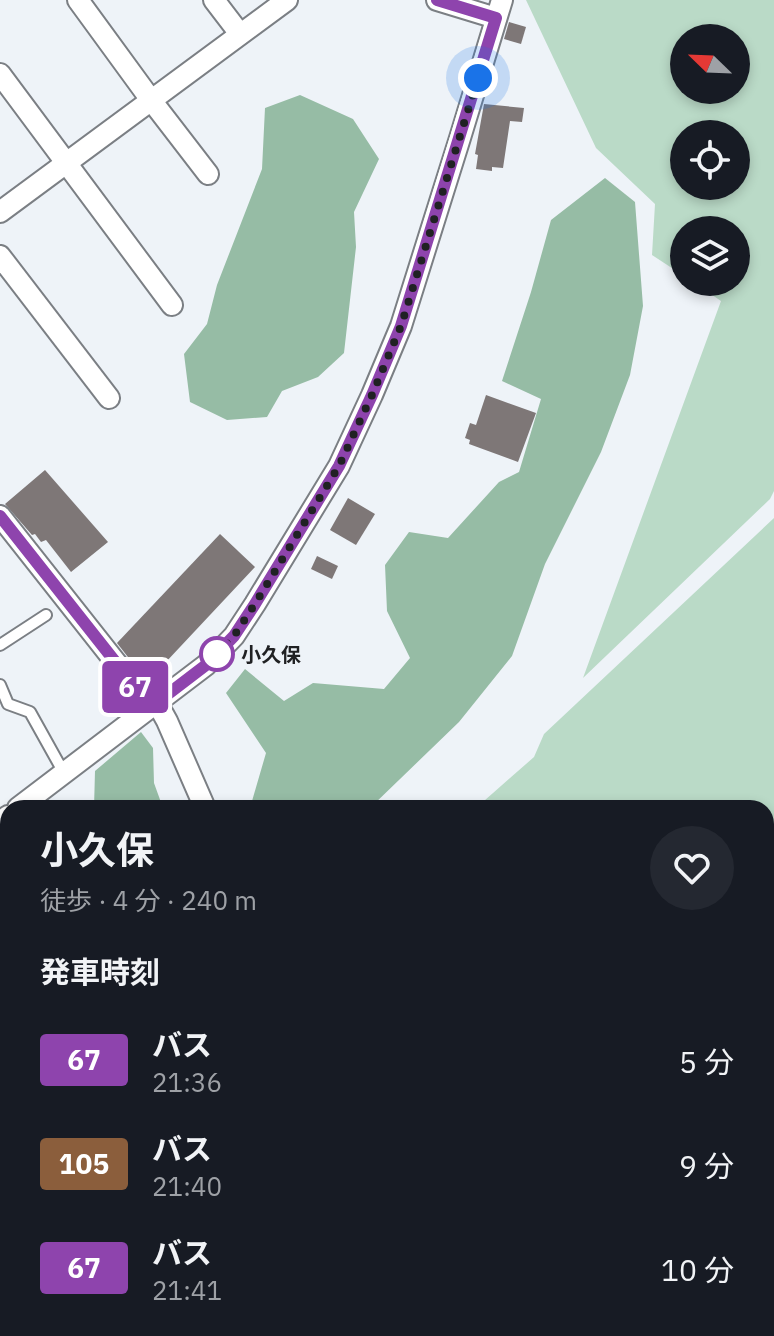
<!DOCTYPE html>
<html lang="ja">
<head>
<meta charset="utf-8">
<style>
	body { margin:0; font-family:"IBM Plex Sans","Noto Sans JP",sans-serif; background:#242831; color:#f1f3f6; height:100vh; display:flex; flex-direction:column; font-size:30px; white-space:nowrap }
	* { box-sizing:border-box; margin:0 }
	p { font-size:26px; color:#9ea1a6 }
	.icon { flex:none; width:44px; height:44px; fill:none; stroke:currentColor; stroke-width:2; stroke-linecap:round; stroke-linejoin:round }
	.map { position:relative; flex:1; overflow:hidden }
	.details { position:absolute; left:0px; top:800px; width:774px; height:536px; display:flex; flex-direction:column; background:#171b24; border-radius:24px 24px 0 0; box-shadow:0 4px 12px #0003 }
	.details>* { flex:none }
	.badge { padding:0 16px; border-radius:6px; font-size:28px; line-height:52px }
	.needle { width:52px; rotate:293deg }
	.tools { position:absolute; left:670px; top:24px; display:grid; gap:16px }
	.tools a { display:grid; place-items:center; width:80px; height:80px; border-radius:50%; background:#171b24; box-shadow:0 4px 12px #0003; font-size:40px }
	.you { position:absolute; width:40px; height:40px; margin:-20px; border:6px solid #fff; border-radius:50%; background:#1a73e8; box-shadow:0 0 0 12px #1a73e833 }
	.map>.badge { position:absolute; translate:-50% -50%; box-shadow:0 0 0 4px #fff }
	h2 { padding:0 40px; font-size:30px; line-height:72px }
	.round { display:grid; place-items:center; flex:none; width:84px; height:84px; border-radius:42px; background:#242831 }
	.headline { display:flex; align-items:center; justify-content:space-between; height:136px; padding:0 40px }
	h1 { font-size:38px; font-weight:700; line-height:60px }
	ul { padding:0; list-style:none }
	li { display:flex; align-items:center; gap:24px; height:104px; padding:0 40px }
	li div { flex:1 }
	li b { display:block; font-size:30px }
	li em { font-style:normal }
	li .badge { min-width:88px; font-weight:700; text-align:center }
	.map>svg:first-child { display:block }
	.green { fill:#badac7; fill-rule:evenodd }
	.forest { fill:#96bca5 }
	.building { fill:#7e7777 }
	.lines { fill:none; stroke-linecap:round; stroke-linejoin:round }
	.lane-casing { stroke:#7b7f84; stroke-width:14 }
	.street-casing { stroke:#7b7f84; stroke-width:24 }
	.highway-casing { stroke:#7b7f84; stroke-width:42 }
	.path { stroke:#828588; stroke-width:3; stroke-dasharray:6 4; stroke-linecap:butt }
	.lane { stroke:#fff; stroke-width:10 }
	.street { stroke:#fff; stroke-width:20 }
	.highway { stroke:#fff; stroke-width:38 }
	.line-casing { stroke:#fff; stroke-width:18 }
	.line { stroke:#8e44ad; stroke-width:12 }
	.walk { stroke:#202123; stroke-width:8; stroke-dasharray:0 14.4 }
	.stop-dot { fill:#fff; stroke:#8e44ad; stroke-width:4 }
	.labels { text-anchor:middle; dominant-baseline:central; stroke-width:8; stroke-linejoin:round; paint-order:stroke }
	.stop-label { font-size:20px; font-weight:bold; fill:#202123; stroke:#eef3f8; text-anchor:start }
</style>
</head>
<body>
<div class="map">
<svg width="774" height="1336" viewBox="0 0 774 1336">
	<rect width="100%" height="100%" fill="#eef3f8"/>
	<g class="green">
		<path d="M 526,0 L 774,0 L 774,491 L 770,499 L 583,678 L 721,301 L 693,282 L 736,282 L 736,230 L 684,230 L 684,276 L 652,255 L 655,204 L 596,148 ZM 684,38 L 736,38 L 736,90 L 684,90 ZM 684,134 L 736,134 L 736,186 L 684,186 Z"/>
		<path d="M 774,518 L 774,953 L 766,957 L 766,808 L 476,808 L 534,757 L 544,734 Z"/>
	</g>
	<g class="forest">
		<path d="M 300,95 L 353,119 L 379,159 L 354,212 L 356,247 L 344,353 L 318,377 L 282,391 L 267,417 L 227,420 L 190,402 L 184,354 L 207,324 L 217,285 L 262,169 L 265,108 Z"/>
		<path d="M 605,178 L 635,202 L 643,306 L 630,375 L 601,452 L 545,564 L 512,656 L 459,722 L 370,808 L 250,808 L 266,753 L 226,693 L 245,669 L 284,701 L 313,683 L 384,689 L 410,658 L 387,611 L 385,565 L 409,532 L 448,538 L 499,482 L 519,472 L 541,399 L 502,381 L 531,292 L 551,220 Z"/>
		<path d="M 141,732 L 153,748 L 154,783 L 163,808 L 94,808 L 95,771 Z"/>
	</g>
	<g class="building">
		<path d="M 509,22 L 526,27 L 521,44 L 504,39 Z"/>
		<path d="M 484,104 L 524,108 L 522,122 L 510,121 L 503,168 L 492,167 L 492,171 L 476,169 L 478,155 L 475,154 Z"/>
		<path d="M 486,395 L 536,413 L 518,462 L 469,444 L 470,440 L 465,438 L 470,423 L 476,425 Z"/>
		<path d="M 45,470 L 108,542 L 71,572 L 46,540 L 41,542 L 35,534 L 32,535 L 5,504 Z"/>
		<path d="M 348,498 L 375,514 L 356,545 L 330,530 Z"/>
		<path d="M 220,534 L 255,567 L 150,679 L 131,661 L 117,643 Z"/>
		<path d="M 317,556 L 338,566 L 332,579 L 311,569 Z"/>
	</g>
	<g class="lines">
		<defs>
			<g id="lane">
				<path d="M 0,645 L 46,615"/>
				<path d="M 0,685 L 8,704 L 30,712 L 64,773"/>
			</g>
			<g id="street">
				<path d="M 78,0 L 151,100 L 208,174"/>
				<path d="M 214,0 L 240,34"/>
				<path d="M 437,0 L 496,18"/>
				<path d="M 0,74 L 172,305"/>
				<path d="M 0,212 L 287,0"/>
				<path d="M 0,256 L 109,398"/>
				<path d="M 0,516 L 151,707"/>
				<path d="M 157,703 L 167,721 L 205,808"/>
				<path d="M 18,808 L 206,665 L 234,636 L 255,604 L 339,466 L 372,395 L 401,326 L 460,138 L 502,0"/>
				<path d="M 0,822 L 8,816"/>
				<path d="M 238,1336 L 238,1328"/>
			</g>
			<g id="highway">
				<path d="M 766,1236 L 774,1234"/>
				<path d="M 766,1267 L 774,1265"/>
				<path d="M 0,1329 L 122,1330 L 177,1328"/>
				<path d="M 417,1336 L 476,1328"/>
			</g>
		</defs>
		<use href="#lane" class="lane-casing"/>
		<use href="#street" class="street-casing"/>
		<use href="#highway" class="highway-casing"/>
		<g class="path">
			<path d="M 766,959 L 774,956"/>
			<path d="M 0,974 L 8,971"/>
		</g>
		<use href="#lane" class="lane"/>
		<use href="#street" class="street"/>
		<use href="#highway" class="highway"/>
	</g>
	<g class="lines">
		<defs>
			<path id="line" d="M 0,516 L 151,707 L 206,665 L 234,636 L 255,604 L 339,466 L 372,395 L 401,326 L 496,18 L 437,0"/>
		</defs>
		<use href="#line" class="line-casing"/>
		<use href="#line" class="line"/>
		<path class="walk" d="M 217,654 L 234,636 L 255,604 L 339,466 L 372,395 L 401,326 L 478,78"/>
	</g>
	<circle class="stop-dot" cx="217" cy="654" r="16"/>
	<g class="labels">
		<g class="stop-label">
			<text x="241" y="654">小久保</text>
		</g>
	</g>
</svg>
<div class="tools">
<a><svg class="needle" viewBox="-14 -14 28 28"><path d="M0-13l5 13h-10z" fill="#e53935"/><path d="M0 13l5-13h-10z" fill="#9ea1a6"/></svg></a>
<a><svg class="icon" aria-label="locate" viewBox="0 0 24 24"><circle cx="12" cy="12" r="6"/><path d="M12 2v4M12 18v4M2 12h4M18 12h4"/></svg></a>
<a><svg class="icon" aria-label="layers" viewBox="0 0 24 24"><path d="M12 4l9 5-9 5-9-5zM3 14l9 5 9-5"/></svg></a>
</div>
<div class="you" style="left:478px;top:78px"></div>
<b class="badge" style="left:135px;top:687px;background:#8e44ad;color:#fff">67</b>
<section class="details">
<div class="headline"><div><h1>小久保</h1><p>徒歩 · 4 分 · 240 m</p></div><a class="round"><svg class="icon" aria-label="heart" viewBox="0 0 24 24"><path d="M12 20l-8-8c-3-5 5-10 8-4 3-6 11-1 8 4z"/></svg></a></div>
<h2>発車時刻</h2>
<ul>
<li><span class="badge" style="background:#8e44ad;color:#fff">67</span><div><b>バス</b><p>21:36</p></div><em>5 分</em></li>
<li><span class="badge" style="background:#8b5e3c;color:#fff">105</span><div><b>バス</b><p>21:40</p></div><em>9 分</em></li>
<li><span class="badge" style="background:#8e44ad;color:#fff">67</span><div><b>バス</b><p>21:41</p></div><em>10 分</em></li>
</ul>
</section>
</div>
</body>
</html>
